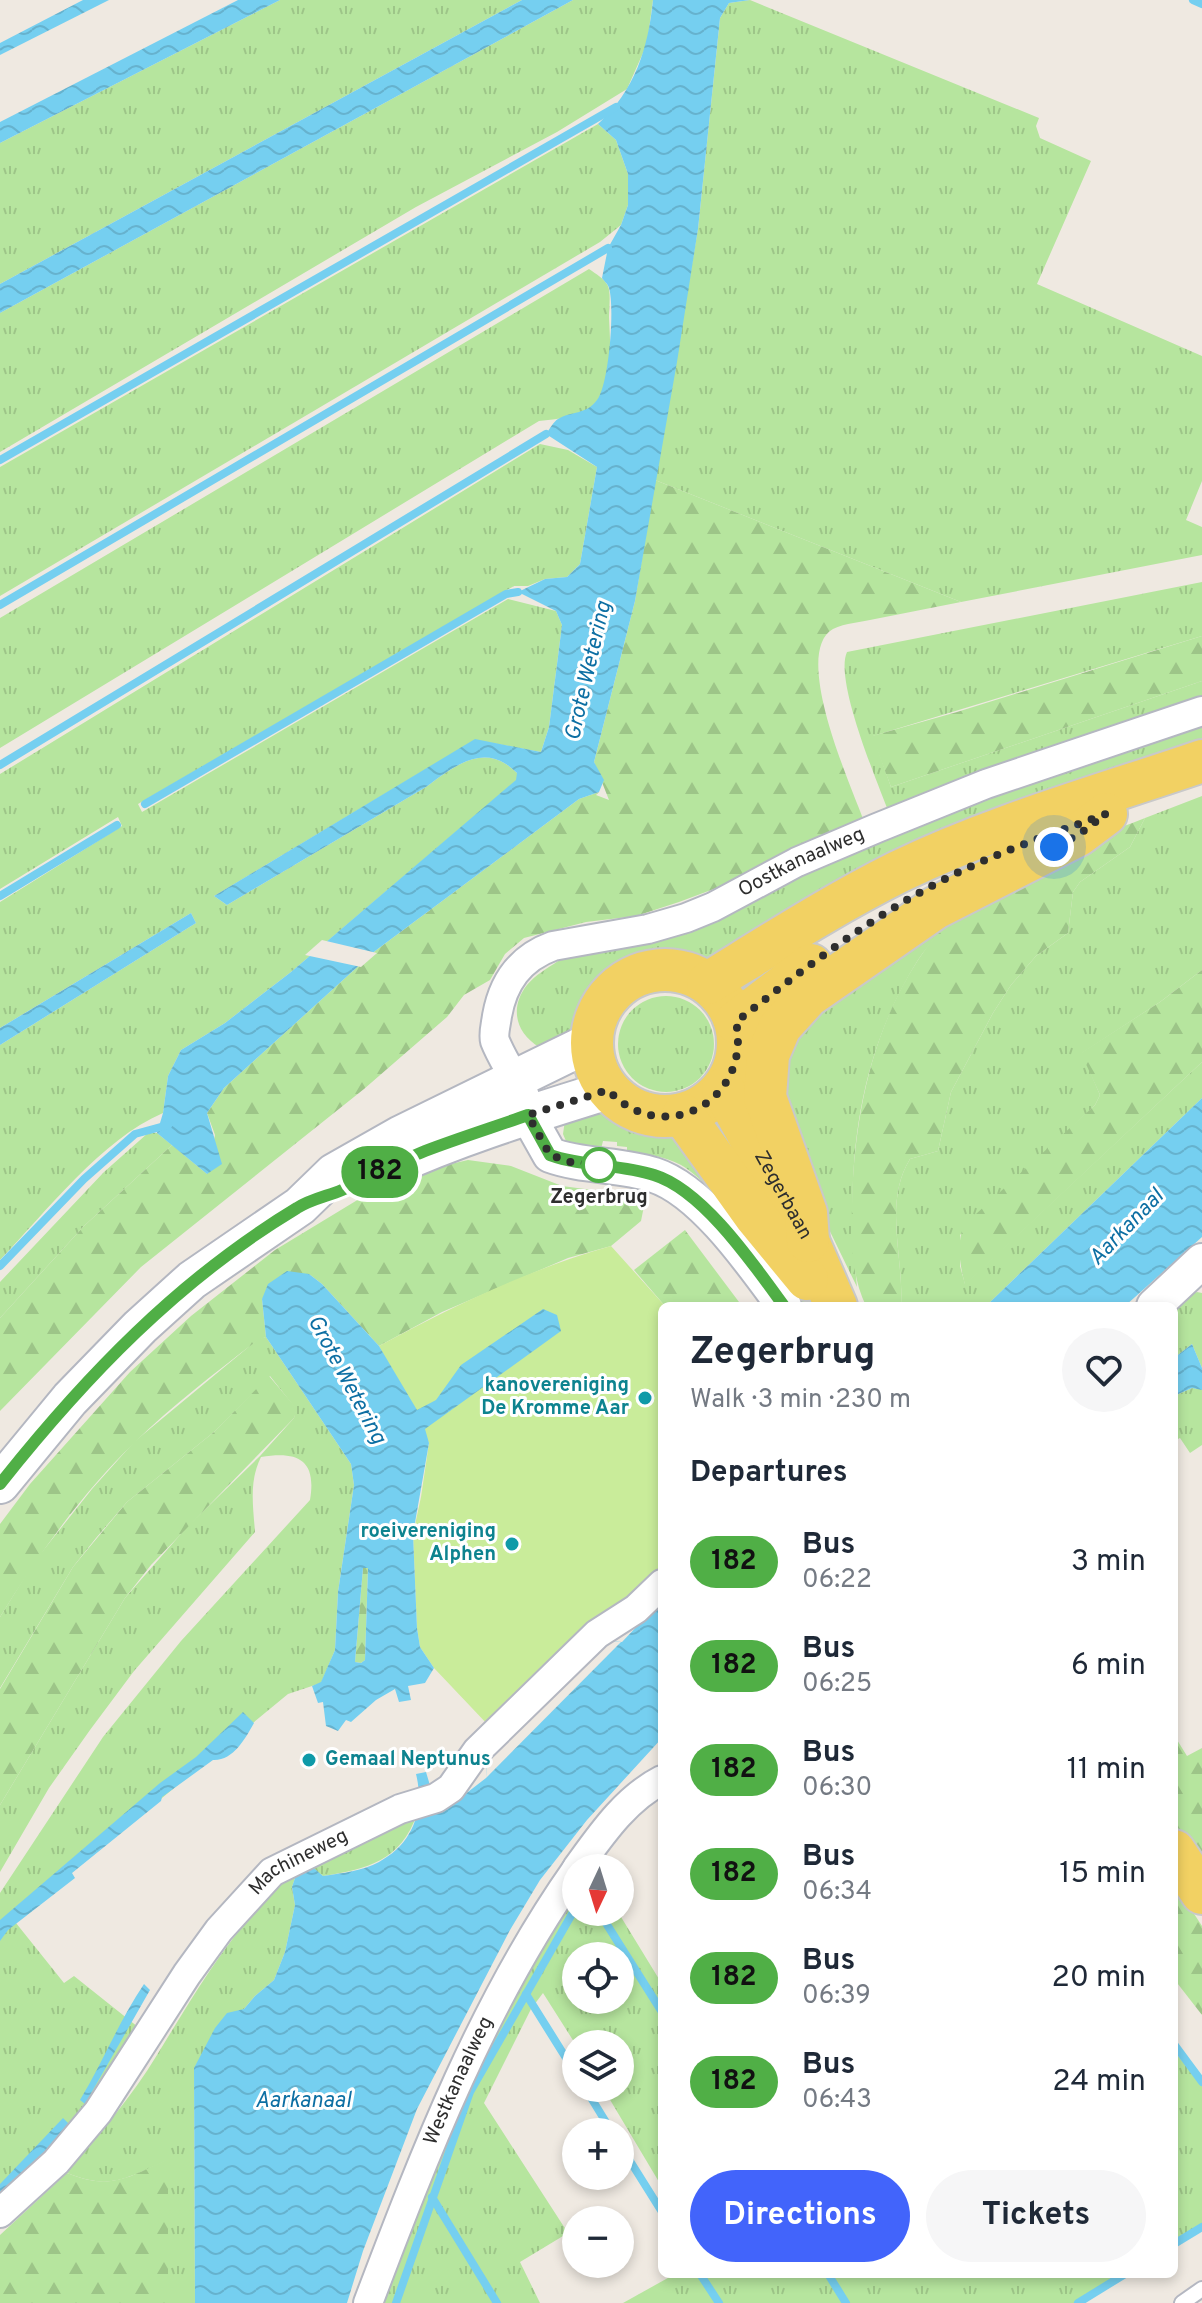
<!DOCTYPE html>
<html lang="en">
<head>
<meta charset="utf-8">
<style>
	body { margin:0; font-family:Overpass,sans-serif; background:#f6f6f7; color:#1f2937; height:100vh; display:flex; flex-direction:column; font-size:30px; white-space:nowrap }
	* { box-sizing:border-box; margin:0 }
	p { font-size:26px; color:#747a83 }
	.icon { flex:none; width:44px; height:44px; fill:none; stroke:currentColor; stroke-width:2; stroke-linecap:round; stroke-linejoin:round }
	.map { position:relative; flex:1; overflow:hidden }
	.panel { position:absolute; left:658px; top:1302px; width:520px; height:976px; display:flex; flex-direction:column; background:#fff; border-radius:12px; box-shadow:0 4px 12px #0003 }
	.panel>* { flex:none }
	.badge { padding:0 16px; border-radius:26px; font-size:28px; line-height:52px }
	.needle { width:52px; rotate:184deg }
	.tools { position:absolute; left:562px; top:1854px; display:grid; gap:16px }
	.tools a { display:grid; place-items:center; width:72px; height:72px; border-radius:50%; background:#fff; box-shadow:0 4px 12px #0003; font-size:40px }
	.you { position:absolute; width:40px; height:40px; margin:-20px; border:6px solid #fff; border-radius:50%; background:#1a73e8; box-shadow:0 0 0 12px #1a73e833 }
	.map>.badge { position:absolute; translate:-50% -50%; box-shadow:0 0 0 4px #fff }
	h2 { padding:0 32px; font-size:30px; line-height:72px }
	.round { display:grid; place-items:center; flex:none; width:84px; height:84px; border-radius:42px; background:#f6f6f7 }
	.summary { display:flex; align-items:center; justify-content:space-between; height:136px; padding:0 32px }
	h1 { font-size:38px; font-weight:700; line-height:60px }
	.action { display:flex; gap:16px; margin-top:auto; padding:16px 32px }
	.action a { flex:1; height:92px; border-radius:48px; background:#4264fb; color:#fff; font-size:32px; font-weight:700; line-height:92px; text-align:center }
	.action a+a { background:#f6f6f7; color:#1f2937 }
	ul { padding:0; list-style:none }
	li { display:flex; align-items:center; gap:24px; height:104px; padding:0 32px }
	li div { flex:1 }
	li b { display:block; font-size:30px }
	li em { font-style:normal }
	li .badge { min-width:88px; font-weight:700; text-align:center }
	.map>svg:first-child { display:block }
	.grass { fill:url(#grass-tufts); fill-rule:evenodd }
	.forest { fill:url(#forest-firs) }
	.pitch { fill:#c9ec9a }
	.water { fill:url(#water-waves); fill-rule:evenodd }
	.pier { fill:#efe9e1 }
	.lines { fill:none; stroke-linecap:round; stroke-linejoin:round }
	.stream { stroke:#75cff0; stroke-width:8 }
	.service-casing { stroke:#b4b7c1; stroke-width:18 }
	.minor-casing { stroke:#b4b7c1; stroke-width:32 }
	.tertiary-casing { stroke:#b4b7c1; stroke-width:38 }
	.secondary-casing { stroke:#b4b7c1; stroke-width:42 }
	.primary-casing { stroke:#c9c9c9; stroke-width:46 }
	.service { stroke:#fff; stroke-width:14 }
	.minor { stroke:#fff; stroke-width:28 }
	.tertiary { stroke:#fff; stroke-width:34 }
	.secondary { stroke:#fff; stroke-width:38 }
	.primary { stroke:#f2d163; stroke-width:42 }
	.line-casing { stroke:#fff; stroke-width:18 }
	.line { stroke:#50af46; stroke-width:12 }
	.walk { stroke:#2e2e2e; stroke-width:8; stroke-dasharray:0 14.4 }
	.stop-dot { fill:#fff; stroke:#50af46; stroke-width:4 }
	.culture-dot { fill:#0f9aa8; stroke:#fff; stroke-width:3 }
	.labels { text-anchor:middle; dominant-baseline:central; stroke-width:6; stroke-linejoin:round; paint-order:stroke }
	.street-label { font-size:20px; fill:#2e2e2e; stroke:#fff }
	.stop-label { font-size:20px; font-weight:bold; fill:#2e2e2e; stroke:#fff }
	.culture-label { font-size:20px; font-weight:bold; fill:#0d838f; stroke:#fff; text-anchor:end }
	.water-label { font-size:22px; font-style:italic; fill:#0d6fa3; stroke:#fff }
</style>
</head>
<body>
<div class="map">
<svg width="1202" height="2303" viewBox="0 0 1202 2303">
	<defs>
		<pattern id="grass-tufts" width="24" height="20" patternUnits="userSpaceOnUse" patternTransform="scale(2)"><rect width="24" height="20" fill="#b6e59e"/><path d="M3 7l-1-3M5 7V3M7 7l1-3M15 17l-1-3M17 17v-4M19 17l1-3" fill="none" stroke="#9dc588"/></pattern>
		<pattern id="forest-firs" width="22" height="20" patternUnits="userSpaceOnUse" patternTransform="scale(2)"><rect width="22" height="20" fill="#b6e59e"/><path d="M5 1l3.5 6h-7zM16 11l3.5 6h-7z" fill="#9dc588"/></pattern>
		<pattern id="water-waves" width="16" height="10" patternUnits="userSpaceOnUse" patternTransform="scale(2)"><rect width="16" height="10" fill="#75cff0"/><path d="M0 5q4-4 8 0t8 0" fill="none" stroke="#66b2ce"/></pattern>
	</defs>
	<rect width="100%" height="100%" fill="#efe9e1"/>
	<g class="grass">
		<path d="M 280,0 L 522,0 L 0,284 L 0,143 Z"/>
		<path d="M 573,0 L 653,0 L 647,44 L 627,89 L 557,132 L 416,207 L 0,452 L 0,313 Z"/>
		<path d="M 750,0 L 1039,118 L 1036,126 L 1040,138 L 1091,161 L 1037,284 L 1202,356 L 1202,481 L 1186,520 L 1202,527 L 1202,555 L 961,602 L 655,480 L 698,229 L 720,18 L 729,3 Z"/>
		<path d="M 598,124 L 616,140 L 628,174 L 628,205 L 621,225 L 600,242 L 0,596 L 0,467 Z"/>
		<path d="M 589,269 C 596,274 604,278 608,286 C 611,294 609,307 609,317 C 610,343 615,387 592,406 C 577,418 557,419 539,421 L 0,748 L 0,618 Z"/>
		<path d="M 540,444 L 568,450 L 597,467 L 580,564 L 567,577 L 545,579 L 528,586 L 514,586 L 138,804 L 142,812 L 508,599 L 556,611 L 562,625 L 549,727 L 541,752 L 475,740 L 214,896 L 227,905 L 426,787 C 456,765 485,741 517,773 L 517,780 L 291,972 L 225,1023 L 181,1050 L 168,1076 L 163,1113 C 102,1139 46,1212 0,1260 L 0,1045 L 196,923 L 191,913 L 0,1028 L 0,902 L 122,826 L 118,817 L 0,889 L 0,774 Z"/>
		<path d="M 1202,582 L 1202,636 L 873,736 L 891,787 L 1202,681 L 1202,707 L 889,813 C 877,781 834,680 847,652 Z"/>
		<path d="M 1202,720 L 1202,754 L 708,964 C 692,963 674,959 658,960 C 615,964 596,996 581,1032 L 539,1047 C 516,1033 509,1008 527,985 C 535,975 548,968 558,961 L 824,863 L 927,819 Z"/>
		<path d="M 1202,796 L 1202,970 L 1160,1002 L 1082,1053 L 1100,1095 L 1095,1105 L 960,1235 L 960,1266 L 965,1284 L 1202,1062 L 1202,1098 L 986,1306 L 901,1306 C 904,1257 883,1203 910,1159 L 938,1151 L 951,1092 L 993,1013 L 1011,985 L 1036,956 L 1068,933 L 1073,892 L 1080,882 L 1130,847 L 1145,818 Z"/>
		<path d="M 961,908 C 947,925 930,942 918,960 C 855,1061 845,1171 857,1287 L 804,1178 L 777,1095 L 797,1026 Z"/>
		<circle cx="666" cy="1044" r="48"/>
		<path d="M 592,1109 L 623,1116 L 636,1122 L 671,1129 L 778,1259 L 812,1306 L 802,1306 C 772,1268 720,1188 681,1165 C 664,1156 646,1154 627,1151 L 627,1147 L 617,1146 L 617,1142 L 603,1141 L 601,1149 L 568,1146 L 563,1134 L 565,1120 Z"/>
		<path d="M 148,1133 L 157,1133 L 172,1145 L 84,1226 L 0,1318 L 0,1282 L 104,1172 Z"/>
		<path d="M 1197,1292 L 1202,1293 L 1202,1368 L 1192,1344 L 1174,1358 L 1174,1307 L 1184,1297 Z"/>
		<path d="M 266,1337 L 351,1464 L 354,1485 L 338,1592 L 335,1650 L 321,1683 L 288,1694 L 30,1907 L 16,1923 L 64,1983 L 74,1976 L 138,2027 L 69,2131 L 0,2200 L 0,1893 L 103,1737 L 181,1641 L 310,1500 C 317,1459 297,1451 261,1457 C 249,1481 253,1505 255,1532 L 134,1671 L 90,1730 L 49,1788 L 0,1872 L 0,1805 L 125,1598 L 187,1527 L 260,1456 L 294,1418 L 296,1409 L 270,1376 L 214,1432 L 127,1502 L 96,1538 L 73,1567 L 0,1688 L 0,1617 L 34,1562 L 92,1489 L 134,1442 L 258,1339 Z"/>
		<path d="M 1192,1388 L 1202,1389 L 1202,1445 L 1190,1453 L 1180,1438 L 1174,1441 L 1174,1396 Z"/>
		<path d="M 417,1814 C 401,1861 367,1869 323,1876 L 309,1865 Z"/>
		<path d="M 298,1869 L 292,1887 L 295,1905 L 285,1952 L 274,1980 L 255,1996 L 194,2068 L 195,2303 L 168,2303 L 168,2160 C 128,2177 111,2191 67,2173 C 98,2135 132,2097 157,2055 C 198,1988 237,1920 298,1869 Z"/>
		<path d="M 576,1893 L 576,1912 L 618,1912 L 662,1984 L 662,2187 L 603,2088 L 620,2088 L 620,2044 L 576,2045 L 543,1993 L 531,2009 L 484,2103 L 568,2233 L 520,2262 L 540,2303 L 377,2303 L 455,2107 L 520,1983 ZM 576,1956 L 620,1956 L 620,2000 L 576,2000 Z"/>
		<path d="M 1174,2051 L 1202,2085 L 1202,2230 L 1174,2247 Z"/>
		<path d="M 675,2274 L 1130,2274 L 1084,2303 L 623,2303 Z"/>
	</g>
	<g class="forest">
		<path d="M 655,480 L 961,602 C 932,608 904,613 875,619 C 862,622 845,623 833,629 C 791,653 851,786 864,821 L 746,877 L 679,902 L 636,916 L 586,922 L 524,938 L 505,954 L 490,980 L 464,995 L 447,1017 L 364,1089 L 141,1267 L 0,1411 L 0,1318 L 84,1226 L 172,1145 L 207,1174 L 215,1135 L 207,1113 L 224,1088 L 375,951 L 579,799 L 599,792 L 596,795 L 609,800 L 594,762 L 635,601 Z"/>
		<path d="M 1202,636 L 1202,681 L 891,787 L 872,736 L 957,712 Z"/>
		<path d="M 1145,818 L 1130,847 L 1080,882 L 1073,892 L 1068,933 L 1036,956 L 1011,985 L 993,1013 L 951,1092 L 938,1151 L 910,1159 C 883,1203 904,1257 901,1306 L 866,1306 C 851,1275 851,1239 852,1205 C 854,1099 881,986 960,909 C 969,900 985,894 996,887 C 1015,876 1034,862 1054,853 C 1083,840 1115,830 1145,818 Z"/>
		<path d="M 1202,970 L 1202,1062 L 965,1285 C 960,1265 956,1244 964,1225 L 1095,1105 L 1100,1095 L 1081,1053 L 1160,1002 Z"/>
		<path d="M 468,1160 L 511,1166 L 562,1186 L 623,1194 L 644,1206 L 641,1221 L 611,1246 L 568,1258 L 442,1312 L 379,1346 L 322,1284 L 309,1274 L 262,1299 L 266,1337 L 258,1340 C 216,1372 173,1405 135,1442 C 82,1493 38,1555 0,1617 L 0,1524 L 30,1484 L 130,1372 L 191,1316 L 275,1250 L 364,1196 L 438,1167 Z"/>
		<path d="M 685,1230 L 742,1306 L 665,1306 L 634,1270 Z"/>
		<path d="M 269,1376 L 297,1409 L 294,1418 L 151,1565 L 125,1598 L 0,1805 L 0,1689 L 73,1567 L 127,1502 L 214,1432 Z"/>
		<path d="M 368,1567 L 365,1660 L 361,1663 L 355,1662 L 363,1568 Z"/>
		<path d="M 1174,1735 L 1187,1756 L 1202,1748 L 1202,1867 L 1174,1824 Z"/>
		<path d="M 1174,1883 L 1202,1926 L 1202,2015 L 1174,1979 Z"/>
		<path d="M 168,2159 L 168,2303 L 0,2303 L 0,2235 L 67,2173 C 111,2191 129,2177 168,2159 Z"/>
	</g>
	<path class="pitch" d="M 611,1246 L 665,1306 L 662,1306 L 662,1574 L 489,1726 L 434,1668 L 420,1647 L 417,1628 L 413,1534 L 421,1497 L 429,1443 L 379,1346 C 453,1306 530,1269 611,1246 Z"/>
	<g class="water">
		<path d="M 83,0 L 109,0 L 0,55 L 0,43 Z"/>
		<path d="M 238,0 L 280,0 L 0,143 L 0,122 Z"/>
		<path d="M 522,0 L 573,0 L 0,313 L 0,284 Z"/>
		<path d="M 653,0 L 750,0 L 729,3 L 720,18 L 698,229 L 677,362 L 635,601 L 594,762 L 604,780 L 599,792 L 579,799 L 375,951 L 224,1088 L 207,1113 L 222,1164 L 207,1174 L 157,1133 L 163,1113 L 168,1076 L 181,1050 L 225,1023 L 291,972 L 516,780 L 517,773 C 485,741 456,765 426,787 L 227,905 L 214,896 L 475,739 L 541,752 L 549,727 L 562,625 L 556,611 L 518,592 L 545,579 L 567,577 L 580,564 L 597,467 L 546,434 C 549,430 554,421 558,419 C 571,411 586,415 597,400 C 609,385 615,307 609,288 C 608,284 604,281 602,278 L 608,248 L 621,225 L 628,205 L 628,174 L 616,140 L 598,124 C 635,90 648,49 653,0 Z"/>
		<path d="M 191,913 L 196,923 L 0,1045 L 0,1028 Z"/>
		<path d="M 1202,1098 L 1202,1237 L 1125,1306 L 986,1306 Z"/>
		<path d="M 287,1271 L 309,1274 L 322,1284 L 379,1346 L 417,1410 L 436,1400 L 461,1365 L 543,1309 L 557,1315 L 561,1331 L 425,1429 L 429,1443 L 413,1534 L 417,1628 L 420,1647 L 434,1668 L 425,1683 L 408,1686 L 411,1700 L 399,1702 L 395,1689 L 376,1700 L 351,1722 L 346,1720 L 338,1731 L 326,1726 L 323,1702 L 318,1703 L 312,1686 L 321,1682 L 335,1650 L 338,1592 L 354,1485 L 351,1464 L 266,1337 L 262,1299 L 268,1284 ZM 363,1568 L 368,1568 L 365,1660 L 361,1663 L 355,1662 Z"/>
		<path d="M 1192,1344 L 1202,1368 L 1202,1390 L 1192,1388 L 1174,1396 L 1174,1358 Z"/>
		<path d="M 662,1600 L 662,1738 L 587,1820 L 540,1880 L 510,1930 L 417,2109 L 363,2251 L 347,2303 L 195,2303 L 194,2068 L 215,2028 L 227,2013 L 244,2009 L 255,1996 L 274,1980 L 285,1952 L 295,1905 L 292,1887 L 298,1869 L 309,1864 L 323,1876 C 342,1873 363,1871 379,1862 C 413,1844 425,1810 416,1774 L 426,1772 L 432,1792 L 447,1803 L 464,1795 L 486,1778 L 487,1754 L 601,1640 L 622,1642 Z"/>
		<path d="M 243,1712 L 254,1723 C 245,1739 233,1761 213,1760 L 162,1797 L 161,1801 L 72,1873 L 75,1878 L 8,1930 L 0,1941 L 0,1920 L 160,1783 L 196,1757 Z"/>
		<path d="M 144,1984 L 150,1990 L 85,2104 L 80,2100 C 103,2062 119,2021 144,1984 Z"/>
		<path d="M 63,2118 L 69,2124 L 41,2156 L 0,2194 L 0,2184 Z"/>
	</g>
	<g class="pier">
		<path d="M 322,940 L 377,953 L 361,967 L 305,955 Z"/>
		<path d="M 601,1640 L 621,1642 L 486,1778 L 487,1754 Z"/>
	</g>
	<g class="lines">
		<g class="stream">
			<path d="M 1193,0 L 1202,4"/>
			<path d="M 0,460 L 616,107"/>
			<path d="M 0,605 L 608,248"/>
			<path d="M 0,765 L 546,434"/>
			<path d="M 145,804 L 506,594 L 518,592"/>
			<path d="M 0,896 L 117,825"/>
			<path d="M 0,1266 L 84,1179 L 135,1134 L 168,1125"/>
			<path d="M 599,1912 L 662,2012"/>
			<path d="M 526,1994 L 576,2074"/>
			<path d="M 1174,2044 L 1202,2082"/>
			<path d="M 585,2088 L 612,2132"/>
			<path d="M 620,2145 L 662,2212"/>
			<path d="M 432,2197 L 497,2303"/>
			<path d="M 1174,2244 L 1202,2227"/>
			<path d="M 700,2274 L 719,2303"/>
			<path d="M 828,2274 L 846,2303"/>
			<path d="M 396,2303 L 470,2092 L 576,1907"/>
			<path d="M 1078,2303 L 1125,2274"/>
		</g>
		<defs>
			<path id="service" d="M 1182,2303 L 1202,2289"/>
			<g id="minor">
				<path id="s1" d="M 515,1080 C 509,1068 500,1054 495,1041 C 493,1034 496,1024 497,1016 C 503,982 520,958 553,946 L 648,929 L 686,918 L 713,907 L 797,862 L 877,828 L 986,784 L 1202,711"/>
				<path d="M 577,1868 C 601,1835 625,1799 662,1780"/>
				<path id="s2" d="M 0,2213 L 56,2162 L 98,2112 L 187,1974 L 219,1930 L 272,1872 L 400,1809 L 436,1798 L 451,1788 L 477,1751 L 597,1634 L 636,1609 L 662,1584"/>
				<path id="s3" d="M 368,2303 C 425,2153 483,2002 576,1870"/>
			</g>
			<g id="tertiary">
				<path d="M 520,1092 L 532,1123 L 550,1155 C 583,1167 620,1164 654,1175 C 703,1191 753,1264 784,1306"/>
				<path d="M 1154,1306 L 1202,1261"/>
			</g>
			<g id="secondary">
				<path d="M 391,1167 C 461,1135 535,1113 608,1090"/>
				<path d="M 0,1484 L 70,1399 L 140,1327 L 192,1280 L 300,1206 L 334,1173 L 401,1135 L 591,1042"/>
			</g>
			<g id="primary">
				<circle cx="665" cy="1043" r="73"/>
				<path d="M 708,983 C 770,945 832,905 898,872 C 995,825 1100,796 1202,761"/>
				<path d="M 736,1022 L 811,965"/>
				<path id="s4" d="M 723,1089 L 808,1241 L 836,1306"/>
				<path d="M 683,1115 L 756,1217 L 807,1279"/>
				<path d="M 808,1241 L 806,1213 L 765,1097 L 768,1055 L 780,1027 L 808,996 L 935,908 L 1078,835 L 1106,814"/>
				<path d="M 1174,1851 L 1202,1893"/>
			</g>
		</defs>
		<use href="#service" class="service-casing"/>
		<use href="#minor" class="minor-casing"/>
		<use href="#tertiary" class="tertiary-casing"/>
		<use href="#secondary" class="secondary-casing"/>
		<use href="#primary" class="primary-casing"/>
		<use href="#service" class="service"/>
		<use href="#minor" class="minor"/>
		<use href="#tertiary" class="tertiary"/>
		<use href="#secondary" class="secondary"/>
		<use href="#primary" class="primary"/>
	</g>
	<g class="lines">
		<defs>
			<path id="line" d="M 0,1484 C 85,1377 179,1279 297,1208 C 311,1199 328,1196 342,1190 C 370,1178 397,1162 425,1151 C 459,1138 494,1127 528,1115 L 550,1155 C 583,1167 620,1164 654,1175 C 703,1190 754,1265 784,1306"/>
		</defs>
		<use href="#line" class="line-casing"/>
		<use href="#line" class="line"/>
		<path class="walk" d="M 599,1165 L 570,1162 L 550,1155 L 528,1115 L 608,1090 C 664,1150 752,1100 736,1022 C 806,967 878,911 959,872 C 1007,849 1057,832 1106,814 L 1078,835 L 1054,847"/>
	</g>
	<circle class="stop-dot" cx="599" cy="1165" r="16"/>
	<g class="culture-dot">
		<circle cx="645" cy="1398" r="8"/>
		<circle cx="512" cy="1544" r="8"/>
		<circle cx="309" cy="1760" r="8"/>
	</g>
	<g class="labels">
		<g class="street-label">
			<text stroke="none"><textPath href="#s1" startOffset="428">Oostkanaalweg</textPath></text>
			<text stroke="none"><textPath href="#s4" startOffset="122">Zegerbaan</textPath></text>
			<text stroke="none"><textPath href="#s2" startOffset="466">Machineweg</textPath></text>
			<text stroke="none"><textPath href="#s3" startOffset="240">Westkanaalweg</textPath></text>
		</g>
		<g class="stop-label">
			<text x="599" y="1198">Zegerbrug</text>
		</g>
		<g class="culture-label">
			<text x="629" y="1386">kanovereniging<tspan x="629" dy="23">De Kromme Aar</tspan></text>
			<text x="496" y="1532">roeivereniging<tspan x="496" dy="23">Alphen</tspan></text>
			<text x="325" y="1760" text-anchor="start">Gemaal Neptunus</text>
		</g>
		<g class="water-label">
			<text transform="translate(589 671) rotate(-77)">Grote Wetering</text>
			<text transform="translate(1127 1228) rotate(-46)">Aarkanaal</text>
			<text transform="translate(346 1380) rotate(62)">Grote Wetering</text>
			<text x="303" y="2101">Aarkanaal</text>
		</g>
	</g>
</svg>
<div class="tools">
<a><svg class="needle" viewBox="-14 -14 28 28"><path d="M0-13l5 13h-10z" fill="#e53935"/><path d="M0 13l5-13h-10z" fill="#747a83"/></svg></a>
<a><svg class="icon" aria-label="locate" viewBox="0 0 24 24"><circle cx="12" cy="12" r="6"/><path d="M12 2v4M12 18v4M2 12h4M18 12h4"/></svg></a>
<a><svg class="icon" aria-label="layers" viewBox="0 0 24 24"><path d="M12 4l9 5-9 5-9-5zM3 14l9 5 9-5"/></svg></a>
<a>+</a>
<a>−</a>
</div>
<div class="you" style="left:1054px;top:847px"></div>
<b class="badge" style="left:380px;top:1172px;background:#50af46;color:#111">182</b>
<section class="panel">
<div class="summary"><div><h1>Zegerbrug</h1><p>Walk · 3 min · 230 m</p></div><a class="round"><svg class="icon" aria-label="heart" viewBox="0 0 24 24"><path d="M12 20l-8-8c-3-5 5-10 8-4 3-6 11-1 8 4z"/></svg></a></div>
<h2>Departures</h2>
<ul>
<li><span class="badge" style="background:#50af46;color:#111">182</span><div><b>Bus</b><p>06:22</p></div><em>3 min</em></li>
<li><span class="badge" style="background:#50af46;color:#111">182</span><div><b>Bus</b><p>06:25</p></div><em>6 min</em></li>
<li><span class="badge" style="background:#50af46;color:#111">182</span><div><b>Bus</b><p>06:30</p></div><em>11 min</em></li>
<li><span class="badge" style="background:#50af46;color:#111">182</span><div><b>Bus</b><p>06:34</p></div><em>15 min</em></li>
<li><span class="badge" style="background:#50af46;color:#111">182</span><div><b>Bus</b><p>06:39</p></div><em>20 min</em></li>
<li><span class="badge" style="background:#50af46;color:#111">182</span><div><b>Bus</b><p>06:43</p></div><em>24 min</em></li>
</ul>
<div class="action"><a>Directions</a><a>Tickets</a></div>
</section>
</div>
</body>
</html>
